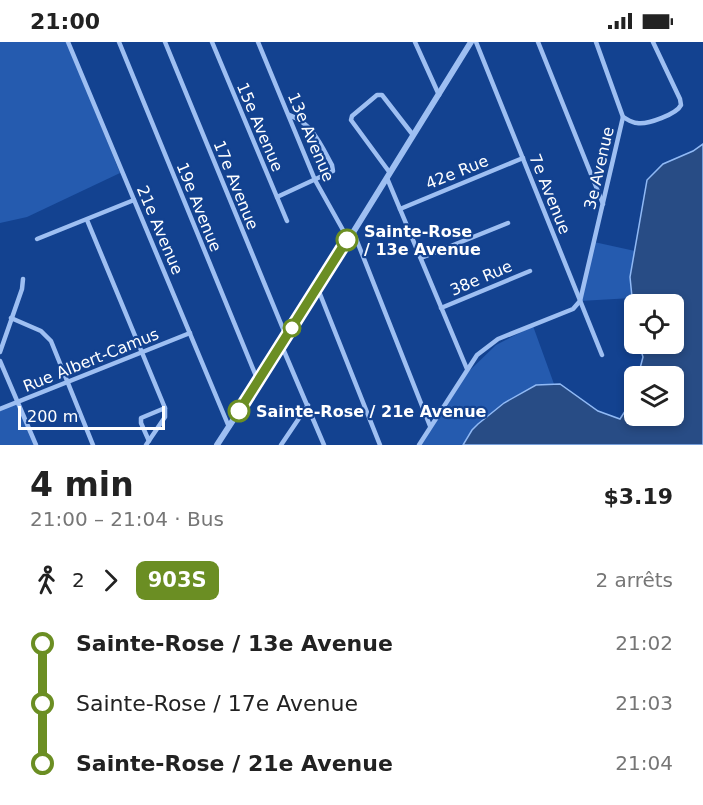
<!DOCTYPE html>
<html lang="fr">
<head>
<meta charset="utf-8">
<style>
	body { margin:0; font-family:"DejaVu Sans",sans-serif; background:#f6f6f6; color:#222; height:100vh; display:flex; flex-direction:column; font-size:22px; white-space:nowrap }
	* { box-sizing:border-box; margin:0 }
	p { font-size:20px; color:#767676 }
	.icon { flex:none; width:33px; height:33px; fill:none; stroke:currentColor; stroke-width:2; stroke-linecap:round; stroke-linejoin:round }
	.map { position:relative; height:403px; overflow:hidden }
	.drawer { display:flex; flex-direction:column; background:#fff; flex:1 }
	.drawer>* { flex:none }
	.badge { padding:0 12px; border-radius:9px; font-size:21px; line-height:39px }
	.fabs { position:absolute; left:624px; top:252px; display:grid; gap:12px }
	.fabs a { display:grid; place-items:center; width:60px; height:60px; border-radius:9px; background:#fff; box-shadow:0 3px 9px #0003; font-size:30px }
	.scale { position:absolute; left:18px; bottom:15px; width:147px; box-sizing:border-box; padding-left:6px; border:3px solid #fff; border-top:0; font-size:16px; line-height:21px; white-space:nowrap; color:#fff; -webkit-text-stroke:4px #134290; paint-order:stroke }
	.map>.badge { position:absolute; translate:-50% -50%; box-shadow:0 0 0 3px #fff }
	.legs { display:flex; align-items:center; gap:9px; height:66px; padding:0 30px; font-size:20px }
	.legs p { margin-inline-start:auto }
	.overview { display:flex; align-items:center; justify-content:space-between; height:102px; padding:0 30px }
	h1 { font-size:33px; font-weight:700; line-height:45px }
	ul { padding:0 30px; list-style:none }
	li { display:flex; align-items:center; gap:21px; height:60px; font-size:22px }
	li i { display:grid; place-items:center; width:9px; height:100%; margin:0 8px; background:currentColor }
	li i::after { content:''; width:15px; height:15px; margin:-8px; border:4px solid; border-radius:50%; background:#fff }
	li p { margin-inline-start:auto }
	li:first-child i { background:linear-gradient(#0000 50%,currentColor 0) }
	li:last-child i { background:linear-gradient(currentColor 50%,#0000 0) }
	.status { display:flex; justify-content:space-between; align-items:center; height:42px; padding:0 30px; background:#fff; direction:ltr }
	.status svg { height:16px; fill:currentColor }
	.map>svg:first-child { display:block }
	.green { fill:#255baf }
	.water { fill:#284c85; stroke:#90b9f5; stroke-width:1.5 }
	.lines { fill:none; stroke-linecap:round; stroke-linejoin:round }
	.minor { stroke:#9ebff2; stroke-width:4.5 }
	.tertiary { stroke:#9ebff2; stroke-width:6 }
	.line-1-casing { stroke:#fff; stroke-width:14 }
	.line-1 { stroke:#6b8e23; stroke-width:9 }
	.stop-1-dot { fill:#fff; stroke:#6b8e23; stroke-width:3 }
	.labels { text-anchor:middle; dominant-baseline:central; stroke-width:4.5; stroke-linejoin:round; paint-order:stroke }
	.street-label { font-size:16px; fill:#fff; stroke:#134290 }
	.stop-label { font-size:16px; font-weight:bold; fill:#fff; stroke:#134290; text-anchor:start }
</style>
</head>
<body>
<div class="status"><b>21:00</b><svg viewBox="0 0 49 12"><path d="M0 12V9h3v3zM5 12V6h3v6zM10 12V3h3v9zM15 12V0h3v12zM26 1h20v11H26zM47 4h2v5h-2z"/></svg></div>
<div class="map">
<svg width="703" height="403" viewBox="0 0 703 403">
	<rect width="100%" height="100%" fill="#134290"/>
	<g class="green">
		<path d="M 0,0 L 67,0 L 120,131 L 27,175 L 0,181 Z"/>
		<path d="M 594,200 L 635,209 L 633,218 L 632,256 L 580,259 Z"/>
		<path d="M 533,284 L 554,342 L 536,343 L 472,388 L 463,403 L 420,403 L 468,330 L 496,303 Z"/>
		<path d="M 16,361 L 35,403 L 0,403 L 0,367 Z"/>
	</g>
	<path class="water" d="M 703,102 L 703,403 L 463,403 L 472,388 L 478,382 L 504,361 L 536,343 L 560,342 L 598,369 L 620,377 L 631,360 L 634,347 L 634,374 L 674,374 L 674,334 L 638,334 L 643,315 L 639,302 L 674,302 L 674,262 L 634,262 L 634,275 L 630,235 L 647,138 L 663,122 L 693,109 Z"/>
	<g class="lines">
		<g class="minor">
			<path d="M 68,0 L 229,385"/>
			<path d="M 119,0 L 258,339"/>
			<path d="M 165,0 L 286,294"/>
			<path d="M 212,0 L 287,179"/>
			<path d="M 258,0 L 315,138 L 348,197"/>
			<path d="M 415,0 L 439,53"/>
			<path d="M 476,0 L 602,313"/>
			<path d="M 538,0 L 603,162"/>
			<path d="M 623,75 C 627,77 632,81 637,81 C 647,83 677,72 681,63 L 680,57 L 653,0"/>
			<path d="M 390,131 L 351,78 L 352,74 L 377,53 L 382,53 L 413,93"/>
			<path d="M 387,136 L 467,327"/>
			<path d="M 277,155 L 333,129 L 332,123 C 321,103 312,81 289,73"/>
			<path d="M 400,167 L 523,116"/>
			<path d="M 87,178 L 165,366 L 165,375 L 146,403"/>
			<path d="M 353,189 L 430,384"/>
			<path d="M 37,197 L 134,158"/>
			<path d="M 421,216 L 508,181"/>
			<path d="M 318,247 L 380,403"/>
			<path d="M 441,266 L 530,229"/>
			<path d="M 11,276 L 41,289 L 51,299 L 93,403"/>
			<path d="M 281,302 L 324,403"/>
			<path d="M 0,310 L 22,247 L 23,237"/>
			<path d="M 0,319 L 36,403"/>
			<path d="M 0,367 L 190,291"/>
			<path d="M 149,399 L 141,381 L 141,376 L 165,366"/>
			<path d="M 281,403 L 308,363"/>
			<path d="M 419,403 L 477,313 L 498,297 L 573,267 L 580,259 L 623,75 L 596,0"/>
		</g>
		<path class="tertiary" d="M 217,403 L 318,247 L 471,0"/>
	</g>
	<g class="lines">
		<defs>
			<path id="line-1" d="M 239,369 L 347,198"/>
		</defs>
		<use href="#line-1" class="line-1-casing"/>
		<use href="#line-1" class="line-1"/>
	</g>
	<g class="stop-1-dot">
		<circle cx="347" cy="198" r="10"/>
		<circle cx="292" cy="286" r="8"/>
		<circle cx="239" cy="369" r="10"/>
	</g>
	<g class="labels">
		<g class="street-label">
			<text transform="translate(260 85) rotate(67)">15e Avenue</text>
			<text transform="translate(311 95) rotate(67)">13e Avenue</text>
			<text transform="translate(599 126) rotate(-77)">3e Avenue</text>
			<text transform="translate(457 130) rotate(-22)">42e Rue</text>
			<text transform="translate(236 143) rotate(68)">17e Avenue</text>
			<text transform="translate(550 152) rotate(68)">7e Avenue</text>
			<text transform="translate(199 165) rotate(68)">19e Avenue</text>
			<text transform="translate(160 188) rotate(67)">21e Avenue</text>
			<text transform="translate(481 236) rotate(-23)">38e Rue</text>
			<text transform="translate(91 318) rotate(-22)">Rue Albert-Camus</text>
		</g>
		<g class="stop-label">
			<text x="364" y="189">Sainte-Rose<tspan x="364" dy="18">/ 13e Avenue</tspan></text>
			<text x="256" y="369">Sainte-Rose / 21e Avenue</text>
		</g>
	</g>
</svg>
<div class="fabs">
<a><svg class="icon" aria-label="locate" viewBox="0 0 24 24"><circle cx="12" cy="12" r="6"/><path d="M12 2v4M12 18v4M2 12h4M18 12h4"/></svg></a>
<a><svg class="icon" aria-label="layers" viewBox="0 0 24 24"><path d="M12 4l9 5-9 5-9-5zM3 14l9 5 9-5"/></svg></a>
</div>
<div class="scale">200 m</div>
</div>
<section class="drawer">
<div class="overview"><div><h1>4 min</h1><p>21:00 – 21:04 · Bus</p></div><b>$3.19</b></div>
<div class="legs"><svg class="icon" aria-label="walk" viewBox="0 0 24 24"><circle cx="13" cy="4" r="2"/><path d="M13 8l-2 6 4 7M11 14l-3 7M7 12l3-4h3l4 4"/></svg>2<svg class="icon" aria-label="forward" viewBox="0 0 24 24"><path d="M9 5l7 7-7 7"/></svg><b class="badge" style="background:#6b8e23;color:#fff">903S</b><p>2 arrêts</p></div>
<ul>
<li><i style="color:#6b8e23"></i><b>Sainte-Rose / 13e Avenue</b><p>21:02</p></li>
<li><i style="color:#6b8e23"></i><span>Sainte-Rose / 17e Avenue</span><p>21:03</p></li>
<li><i style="color:#6b8e23"></i><b>Sainte-Rose / 21e Avenue</b><p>21:04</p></li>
</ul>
</section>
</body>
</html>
